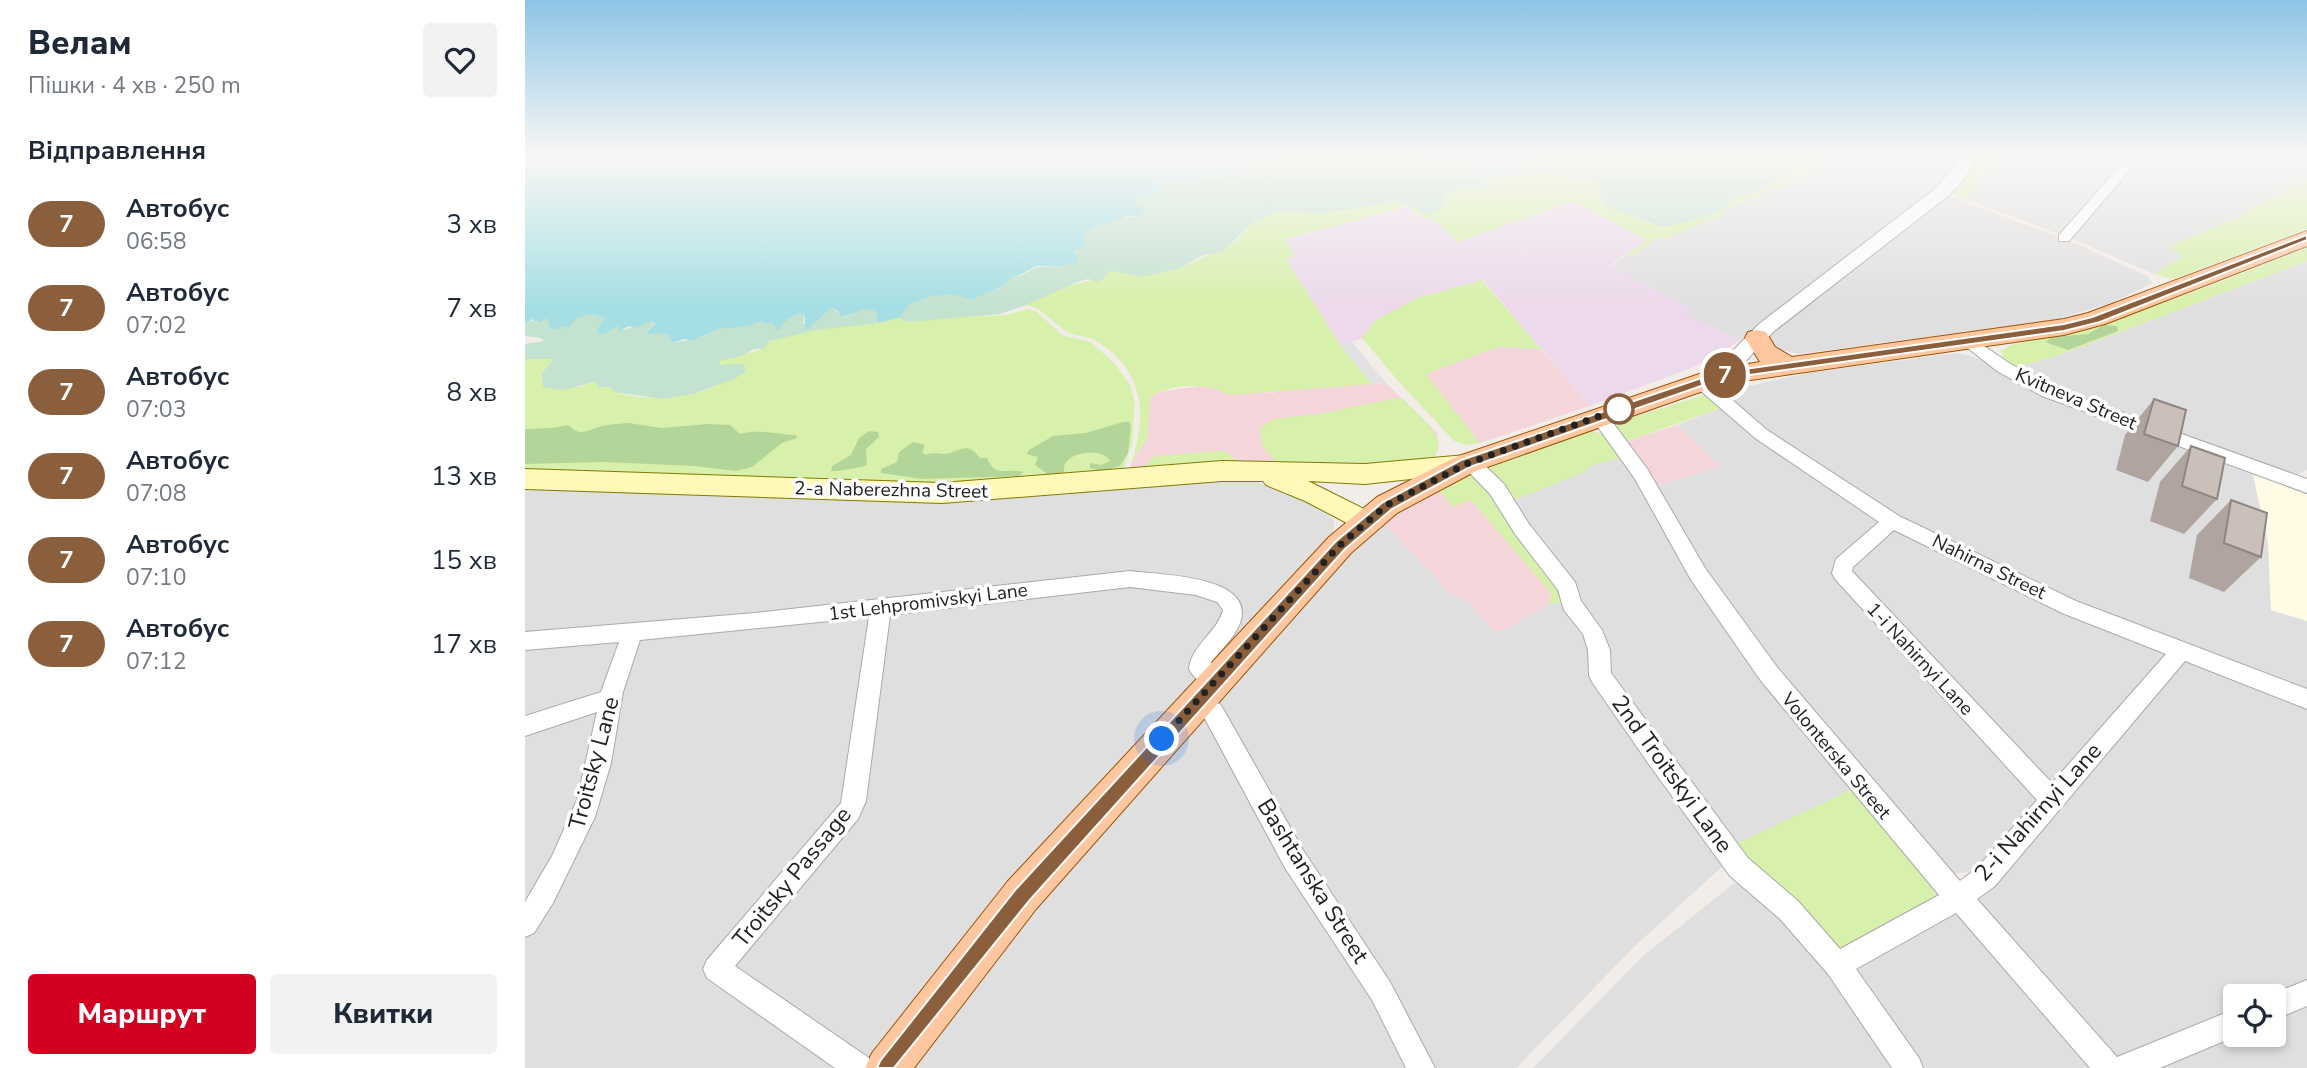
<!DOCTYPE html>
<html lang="uk">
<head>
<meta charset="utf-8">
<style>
	body { margin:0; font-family:"Nunito Sans",sans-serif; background:#f2f2f3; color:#1f2937; height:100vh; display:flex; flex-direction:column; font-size:26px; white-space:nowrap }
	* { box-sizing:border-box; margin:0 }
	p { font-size:23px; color:#747a83 }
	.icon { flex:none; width:38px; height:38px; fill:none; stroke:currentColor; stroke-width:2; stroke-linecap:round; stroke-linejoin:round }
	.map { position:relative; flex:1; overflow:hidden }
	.panel { display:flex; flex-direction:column; background:#fff; width:525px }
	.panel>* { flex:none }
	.badge { padding:0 14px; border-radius:23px; font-size:24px; line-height:46px }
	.fabs { position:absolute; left:1698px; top:984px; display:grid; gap:14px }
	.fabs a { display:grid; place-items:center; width:63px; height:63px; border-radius:7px; background:#fff; box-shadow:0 4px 10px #0003; font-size:35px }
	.you { position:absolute; width:35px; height:35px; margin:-18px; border:5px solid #fff; border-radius:50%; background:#1a73e8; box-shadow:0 0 0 10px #1a73e833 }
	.map>.badge { position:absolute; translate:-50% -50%; box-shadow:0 0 0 4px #fff }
	h2 { padding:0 28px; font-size:26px; line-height:63px }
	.round { display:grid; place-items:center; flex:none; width:74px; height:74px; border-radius:7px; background:#f2f2f3 }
	.summary { display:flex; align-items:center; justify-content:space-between; height:119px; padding:0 28px }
	h1 { font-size:33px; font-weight:800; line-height:52px }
	.button { display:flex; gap:14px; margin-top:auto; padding:14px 28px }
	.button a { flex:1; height:80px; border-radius:7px; background:#d30021; color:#fff; font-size:28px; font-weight:800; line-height:80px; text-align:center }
	.button a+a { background:#f2f2f3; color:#1f2937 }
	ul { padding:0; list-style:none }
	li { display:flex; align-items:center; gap:21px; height:84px; padding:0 28px }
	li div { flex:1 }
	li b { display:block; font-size:26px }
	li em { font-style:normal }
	li .badge { min-width:77px; font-weight:700; text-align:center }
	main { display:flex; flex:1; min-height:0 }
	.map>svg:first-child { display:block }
	.residential { fill:#e0dfdf }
	.commercial { fill:#f4d6da }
	.industrial { fill:#ecd9eb }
	.education { fill:#fffbe4 }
	.grass { fill:#d7f0ab }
	.forest { fill:#b4d599 }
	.wetland { fill:#c3e2cf }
	.parking { fill:#e2e2e2 }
	.water { fill:#a5dfe3 }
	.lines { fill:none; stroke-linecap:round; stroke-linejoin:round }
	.minor-casing { stroke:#a9a9a9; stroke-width:2 }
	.tertiary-casing { stroke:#a9a9a9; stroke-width:2 }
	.secondary-casing { stroke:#817b00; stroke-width:2 }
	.primary-casing { stroke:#9f5200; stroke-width:2 }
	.minor { fill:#fff; fill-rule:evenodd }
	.tertiary { fill:#fff; fill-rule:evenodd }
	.secondary { fill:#fff8b9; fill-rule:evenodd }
	.primary { fill:#ffc7a0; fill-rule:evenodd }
	.wall { fill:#afa4a0 }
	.building { fill:#cbbfba; stroke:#8e8682; stroke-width:2 }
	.line { fill:#8b5e3c; stroke:#fff; stroke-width:2 }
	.walk { stroke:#222; stroke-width:7; stroke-dasharray:0 12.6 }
	.stop-dot { fill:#fff; stroke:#8b5e3c; stroke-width:3.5 }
	.labels { text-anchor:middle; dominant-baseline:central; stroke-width:7; stroke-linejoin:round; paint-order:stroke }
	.street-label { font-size:19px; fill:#222; stroke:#fff }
	.near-street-label { font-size:23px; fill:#222; stroke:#fff }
</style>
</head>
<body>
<main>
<section class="panel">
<div class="summary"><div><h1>Велам</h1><p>Пішки · 4 хв · 250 m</p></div><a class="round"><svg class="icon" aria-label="heart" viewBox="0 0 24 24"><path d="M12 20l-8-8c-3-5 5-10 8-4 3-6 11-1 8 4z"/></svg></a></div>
<h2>Відправлення</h2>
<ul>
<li><span class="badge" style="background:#8b5e3c;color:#fff">7</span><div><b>Автобус</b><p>06:58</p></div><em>3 хв</em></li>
<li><span class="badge" style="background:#8b5e3c;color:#fff">7</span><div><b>Автобус</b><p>07:02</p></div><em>7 хв</em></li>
<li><span class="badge" style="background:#8b5e3c;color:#fff">7</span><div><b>Автобус</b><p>07:03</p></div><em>8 хв</em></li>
<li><span class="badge" style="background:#8b5e3c;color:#fff">7</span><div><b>Автобус</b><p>07:08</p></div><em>13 хв</em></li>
<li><span class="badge" style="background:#8b5e3c;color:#fff">7</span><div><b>Автобус</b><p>07:10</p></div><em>15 хв</em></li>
<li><span class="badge" style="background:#8b5e3c;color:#fff">7</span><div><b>Автобус</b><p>07:12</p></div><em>17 хв</em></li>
</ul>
<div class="button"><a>Маршрут</a><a>Квитки</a></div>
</section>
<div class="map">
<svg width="1782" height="1068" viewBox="0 0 1782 1068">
	<rect width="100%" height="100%" fill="#f2ede8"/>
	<g class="residential">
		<path d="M 1299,157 L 1438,157 L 1425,176 L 1406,195 L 1216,339 L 1161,315 L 1168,309 L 1086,266 L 1104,254 L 1108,256 L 1134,236 L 1169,227 L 1218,200 L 1269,181 Z"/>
		<path d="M 1452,157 L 1606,157 L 1539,233 L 1534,234 L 1426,194 Z"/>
		<path d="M 1613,157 L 1782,157 L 1782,177 L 1713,217 L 1645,247 L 1658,257 L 1629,274 L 1543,237 Z"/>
		<path d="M 1422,195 L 1552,244 L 1622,276 L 1628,283 L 1588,302 L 1533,319 L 1274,354 L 1248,348 L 1243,338 L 1249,330 Z"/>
		<path d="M 1782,261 L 1782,470 L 1772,475 L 1767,476 L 1526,390 L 1488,368 L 1532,356 Z"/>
		<path d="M 1431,353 L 1446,356 L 1728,471 L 1743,543 L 1746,610 L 1782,621 L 1782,695 L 1545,603 L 1377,521 L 1231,426 L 1196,392 L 1288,372 Z"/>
		<path d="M 1199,407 L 1360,522 L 1314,562 L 1511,796 L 1507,809 L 1454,871 L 1424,874 L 1408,865 L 1178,573 L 1131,486 L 1194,467 L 1152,425 Z"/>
		<path d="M 1066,431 L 1081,435 L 1404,874 L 1409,897 L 1219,863 L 1079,674 L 1078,649 L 981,501 Z"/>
		<path d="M 725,479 L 792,505 L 809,520 L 809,530 L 806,539 L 688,665 L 681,664 L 713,609 L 645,580 L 0,638 L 0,485 Z"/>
		<path d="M 857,521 L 924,592 L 945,603 L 969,631 L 982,629 L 1025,604 L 1036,602 L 1043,605 L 1200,864 L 1111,945 L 991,1068 L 909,1068 L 774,855 L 696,707 L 694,697 L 847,528 Z"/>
		<path d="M 1366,527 L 1641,654 L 1640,658 L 1527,783 L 1520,782 L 1322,566 Z"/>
		<path d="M 600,581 L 696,599 L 703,611 L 675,681 L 348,1057 L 337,1058 L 209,969 L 214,950 L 329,814 L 361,613 Z"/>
		<path d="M 347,614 L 323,803 L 180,971 L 317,1068 L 0,1068 L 0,933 L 32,886 L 93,687 L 114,640 L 121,636 Z"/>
		<path d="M 96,642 L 80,691 L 0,722 L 0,644 Z"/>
		<path d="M 1658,659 L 1782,703 L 1782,983 L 1748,996 L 1710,996 L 1710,1014 L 1589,1061 L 1447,896 Z"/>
		<path d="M 73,705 L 61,797 L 0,916 L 0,730 Z"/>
		<path d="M 676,719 L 685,723 L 850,995 L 885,1068 L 377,1068 L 458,957 Z"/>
		<path d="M 1213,883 L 1254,915 L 1303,969 L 1374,1068 L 1008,1068 L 1118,956 L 1207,885 Z"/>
		<path d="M 1429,912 L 1434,912 L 1574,1068 L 1394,1068 L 1330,974 L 1333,963 Z"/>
		<path d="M 1782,1001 L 1782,1068 L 1623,1068 L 1710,1034 L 1748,1034 L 1748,1015 Z"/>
	</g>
	<g class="commercial">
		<path d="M 973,347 L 1016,349 L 1065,406 L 955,443 L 901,374 Z"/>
		<path d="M 861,383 L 912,433 L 914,446 L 910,457 L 606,470 L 606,464 L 622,438 L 626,397 L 634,392 L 674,386 L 748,393 L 755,390 Z"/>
		<path d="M 1152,425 L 1195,467 L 1131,486 L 1100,442 Z"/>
		<path d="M 912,488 L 946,500 L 1026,593 L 1025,604 L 982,629 L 969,631 L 945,603 L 924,592 L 857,521 Z"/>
	</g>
	<path class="industrial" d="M 1048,201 L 1123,240 L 1085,265 L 1168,309 L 1162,315 L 1216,339 L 1197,353 L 1166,368 L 1065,406 L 958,280 L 851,320 L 837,338 L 816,346 L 760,258 L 769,257 L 760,240 L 883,206 L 898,219 L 906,217 L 933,242 Z"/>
	<path class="education" d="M 1728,475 L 1782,495 L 1782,621 L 1746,610 L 1743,543 Z"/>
	<g class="grass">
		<path d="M 1291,157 L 1299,157 C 1276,186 1230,194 1198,211 L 1199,214 L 1140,239 L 1134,237 L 1107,256 L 1103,254 L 1086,266 L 1122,240 L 1048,201 L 933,242 L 907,218 L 899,219 L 883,206 L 761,239 L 769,256 L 761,259 L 816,346 L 847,384 L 704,395 C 683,382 647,383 626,397 L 622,438 L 606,464 C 622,415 620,370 571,341 C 562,335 549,337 541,331 C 526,321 520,309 501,305 L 538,287 L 568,280 L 586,271 L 629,274 L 656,268 L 709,243 L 728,222 L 749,212 L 803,213 L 871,201 L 887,205 L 898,215 L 924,191 L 959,189 L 960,179 L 980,175 L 995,177 L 1012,172 L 1068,180 L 1072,184 L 1078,202 L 1124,223 L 1137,227 L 1149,225 L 1193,211 L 1213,197 L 1254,181 Z"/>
		<path d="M 1452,157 L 1470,157 L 1442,200 L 1426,194 Z"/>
		<path d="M 1782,177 L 1782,229 L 1648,279 L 1629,274 L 1658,257 L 1644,247 L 1713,217 Z"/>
		<path d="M 1782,248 L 1782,261 L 1532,356 L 1487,368 L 1475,352 L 1485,345 C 1589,326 1684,286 1782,248 Z"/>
		<path d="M 957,280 L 1016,349 L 973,347 L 901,374 L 955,443 L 941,445 L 929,441 L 875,383 L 837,338 L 851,320 L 892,298 Z"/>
		<path d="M 504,309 L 512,312 L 537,335 L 566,342 L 590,364 L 605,385 L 610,403 L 607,443 L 599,467 L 595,470 L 422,485 L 0,473 L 0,359 L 29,359 L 17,373 L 53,387 L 71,382 L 87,387 L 89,392 C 115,399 140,400 167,394 C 181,391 195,383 209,379 L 194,361 L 235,350 L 249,339 L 290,330 L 374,318 L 383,322 L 401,318 L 480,315 Z"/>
		<path d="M 1179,395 L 1199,407 L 1100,442 L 1090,429 L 1093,422 Z"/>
		<path d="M 872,398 L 878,399 C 897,419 939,449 893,465 L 755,466 L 737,446 L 735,428 L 748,419 L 800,413 Z"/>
		<path d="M 1066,431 L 1081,435 L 1097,457 L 1062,467 L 1064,470 L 982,503 L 955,469 Z"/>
		<path d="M 695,451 L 702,452 L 712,461 L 618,469 L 627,458 L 632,456 Z"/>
		<path d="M 950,471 L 1039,588 L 1043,605 L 1036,602 L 1025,604 L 1026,593 L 946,500 L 928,507 L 912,488 Z"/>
		<path d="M 1328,789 L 1411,887 L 1409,897 L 1317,949 L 1310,949 L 1207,846 Z"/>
	</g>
	<g class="forest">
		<path d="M 1579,325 L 1592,326 L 1593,331 L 1543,350 L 1520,342 L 1528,337 L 1563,334 Z"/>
		<path d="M 598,422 L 604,422 L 606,426 L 603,453 L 595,466 L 577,471 L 565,468 L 565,463 L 576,465 L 585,461 C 578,448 547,451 540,464 C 539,467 539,471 538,474 L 522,474 L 510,465 L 513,457 L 502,454 L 504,450 L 528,436 L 561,433 Z"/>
		<path d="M 103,423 L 137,428 L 183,424 L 205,425 L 215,434 C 232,429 252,434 271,435 L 272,438 L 257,443 L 227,467 L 211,471 L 169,466 L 79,462 L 0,464 L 0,429 L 28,428 L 43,425 C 55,437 60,431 74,427 C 83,424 93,424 103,423 Z"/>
		<path d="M 344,431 L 353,432 L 354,437 L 341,449 L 342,465 C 338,467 310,472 306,471 L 307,466 L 326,455 L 334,438 Z"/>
		<path d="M 388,442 L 400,445 L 397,452 L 401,455 C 410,451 417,456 425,453 C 439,448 444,444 455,458 L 462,458 C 471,479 480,467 498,472 L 494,476 L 397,479 L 356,473 L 356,469 L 372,462 L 374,452 Z"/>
	</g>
	<g class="wetland">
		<path d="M 758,157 L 869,157 L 879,160 L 880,157 L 905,160 L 907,164 L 915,159 C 934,163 949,166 964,177 L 960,179 L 959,188 L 924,191 L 917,199 L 918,204 L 913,212 L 898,215 L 887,205 L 871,201 L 803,213 L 749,212 L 728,222 L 698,251 L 676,256 L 656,268 L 617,277 L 586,271 L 574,282 L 563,279 L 550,283 L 501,305 L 475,314 L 383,322 L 374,318 C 379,314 378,309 383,305 C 400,294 431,290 446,300 L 455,294 L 473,289 L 485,278 L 495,276 L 511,267 L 537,266 L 552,262 L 552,254 L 548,252 L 560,244 L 558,241 C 559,238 561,232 563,230 C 569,224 606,215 613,217 L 618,214 L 611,201 L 617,197 L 630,196 L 628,193 L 636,186 L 632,184 C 645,177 647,184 658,182 C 663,181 668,176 674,175 C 686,173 695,178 707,178 C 721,168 735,156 754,164 Z"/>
		<path d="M 1003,157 L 1057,157 L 1065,160 L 1078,157 L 1291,157 L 1237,190 L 1213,197 L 1193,211 L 1167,221 L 1137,227 L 1083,207 C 1075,200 1076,188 1068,180 L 1012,172 L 995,177 L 985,175 L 990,166 L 1000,164 Z"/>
		<path d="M 307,307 L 318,317 L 341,308 L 350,311 L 353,323 L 290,330 L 245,341 L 239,349 L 229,349 L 217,356 L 194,361 L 196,365 L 219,364 L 221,372 L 209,379 L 168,394 L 138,399 L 89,392 L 86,387 L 74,387 L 70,382 L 38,390 L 18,387 L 17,373 L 29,359 L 0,359 L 0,344 L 19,341 L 16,338 L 0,336 L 0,324 L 11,319 L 11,323 L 22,318 L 26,326 L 24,329 L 41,327 L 52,318 L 66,314 L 82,318 L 73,328 L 79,334 L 94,326 L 99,330 L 126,321 L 131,322 L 122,331 L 123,333 L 142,333 L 148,343 L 175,338 L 193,329 L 237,321 L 259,325 L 261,320 L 274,313 L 280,315 L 278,324 L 287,324 Z"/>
	</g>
	<path class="parking" d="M 827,342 L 861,383 L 847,384 L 816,346 Z"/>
	<g class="water">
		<path d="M 0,157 L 758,157 L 754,164 C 736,156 721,168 707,178 L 681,174 L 657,182 L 642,179 L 632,183 L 636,186 L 629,193 L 631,196 L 617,197 L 611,201 L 619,214 L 613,217 L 606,215 L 580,225 L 575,224 L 562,231 L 558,241 L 560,245 L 548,252 L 553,256 L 552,262 L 537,266 L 511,266 L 493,276 L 485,278 C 478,291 459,292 446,300 C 430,291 402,294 384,305 C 378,309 379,314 374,318 L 353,323 L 350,311 L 341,309 L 316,317 L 314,312 L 307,307 L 284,328 L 280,329 L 280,315 L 274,313 L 262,320 L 255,329 L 252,330 L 247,322 L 241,324 L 237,321 L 223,326 L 193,329 L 168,341 L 159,339 L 148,343 L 142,333 L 124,334 L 122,332 L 131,323 L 127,321 L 110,328 L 104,326 L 95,331 L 94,326 L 79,334 L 73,334 L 73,328 L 81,318 L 66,314 L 52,318 L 45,326 L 26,330 L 22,318 L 13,323 L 8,319 L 0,324 Z"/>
		<path d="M 893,157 L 1003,157 L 1000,164 L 990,167 L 985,175 L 964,177 L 936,161 L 915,159 L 909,165 L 903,159 Z"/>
	</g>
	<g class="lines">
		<defs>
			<g id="minor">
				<path d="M 1603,157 L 1616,157 L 1544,241 L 1534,241 L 1534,235 Z"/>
				<path d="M 1446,337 L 1484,363 L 1529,388 L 1782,479 L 1782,493 L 1517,396 L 1472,371 L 1440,346 L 1438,342 Z"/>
				<path d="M 1176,376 L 1182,378 L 1242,430 L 1374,516 L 1551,601 L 1782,689 L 1782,709 L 1660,661 L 1470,886 L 1452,899 L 1592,1057 L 1710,1009 L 1710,1034 L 1716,1034 L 1635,1068 L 1565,1068 L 1431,913 L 1331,969 L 1394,1058 L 1398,1068 L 1367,1068 L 1303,974 L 1255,919 L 1205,876 L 1123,763 L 1067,682 L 1064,675 L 1063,650 L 1058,634 L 1039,610 L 1033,590 L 990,534 L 965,494 L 939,467 L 936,462 L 939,457 L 951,457 L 979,484 L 1004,524 L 1050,582 L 1056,601 L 1077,630 L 1085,650 L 1086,673 L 1223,858 L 1273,901 L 1315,949 L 1414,895 L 1236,681 L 1166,580 L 1110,479 L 1065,416 L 1068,412 L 1080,412 L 1123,470 L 1180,568 L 1252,667 L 1435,881 L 1452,868 L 1512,800 L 1310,579 L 1307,573 L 1311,559 L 1354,522 L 1230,438 L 1170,386 L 1168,382 ZM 1369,530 L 1537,613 L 1641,654 L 1527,783 L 1327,571 L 1328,567 Z"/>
				<path d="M 605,571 C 634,575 732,575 715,623 C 710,637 696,650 686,662 L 686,665 L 698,673 L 701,680 L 698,687 C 685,691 670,681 664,669 C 667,644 692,633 698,610 L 692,602 L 671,595 L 605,587 L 365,615 L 341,801 L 333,819 L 210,966 L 344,1058 L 348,1068 L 310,1068 L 182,978 L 178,969 L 182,960 L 316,803 L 344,617 L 115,640 L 98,692 L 86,763 L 70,817 L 28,903 L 9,933 L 0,937 L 0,902 L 27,856 L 52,800 L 72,712 L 0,736 L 0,716 L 76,692 L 94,642 L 0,650 L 0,632 L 230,613 Z"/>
				<path d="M 672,690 L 696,705 L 778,850 L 865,982 L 910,1068 L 881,1068 L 847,1000 L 760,868 L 680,719 L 664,707 L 661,700 L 664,693 Z"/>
				<path d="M 1782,980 L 1782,1006 L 1748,1020 L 1748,996 L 1742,996 Z"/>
			</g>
			<path id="tertiary" d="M 1437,157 L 1453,157 L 1437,182 L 1423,196 L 1248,332 L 1202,381 L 1188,381 L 1184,376 L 1188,371 L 1234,324 L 1411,188 Z"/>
			<path id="secondary" d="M 941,455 L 950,457 L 954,464 L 950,471 L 941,473 L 840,484 L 783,481 L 851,515 L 855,522 L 851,529 L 841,533 L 780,501 L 741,485 L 738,481 L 697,481 L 417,503 L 0,489 L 0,469 L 417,483 L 697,461 L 840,464 Z"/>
			<path id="primary" d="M 1782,231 L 1782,246 L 1580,324 L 1539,335 L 1198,384 L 951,471 L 872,513 L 826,553 L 511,909 L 389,1068 L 340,1068 L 347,1053 L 483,881 L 804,537 L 852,497 L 931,457 L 1186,370 L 1235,362 L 1220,338 L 1223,332 L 1232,330 L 1241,332 L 1250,347 L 1267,357 L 1539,319 L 1563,313 Z"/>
		</defs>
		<use href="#minor" class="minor-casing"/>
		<use href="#tertiary" class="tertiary-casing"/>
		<use href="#secondary" class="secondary-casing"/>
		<use href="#primary" class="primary-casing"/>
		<use href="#minor" class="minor"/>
		<use href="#tertiary" class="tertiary"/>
		<use href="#secondary" class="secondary"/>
		<use href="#primary" class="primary"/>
	</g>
	<g class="wall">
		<path d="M 1629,399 L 1653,446 L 1623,482 L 1591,470 L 1600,435 Z"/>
		<path d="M 1666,446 L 1692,499 L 1659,534 L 1625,521 L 1635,482 Z"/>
		<path d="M 1706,500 L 1736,557 L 1699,592 L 1664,578 L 1672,535 Z"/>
	</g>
	<g class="building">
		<path d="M 1629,399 L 1661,410 L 1653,446 L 1619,434 Z"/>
		<path d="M 1666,446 L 1700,458 L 1692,499 L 1657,486 Z"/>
		<path d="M 1706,500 L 1742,513 L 1736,557 L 1699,543 Z"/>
	</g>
	<linearGradient id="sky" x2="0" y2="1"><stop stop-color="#8dc5e6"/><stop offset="0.51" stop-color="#f9f7f5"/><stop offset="1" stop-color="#f9f7f5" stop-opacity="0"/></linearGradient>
	<rect width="1782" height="307" fill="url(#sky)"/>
	<path class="line" d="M 1782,235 L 1782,240 L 1575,322 L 1539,331 L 1196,379 L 945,467 L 867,509 L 820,549 L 504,901 L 369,1068 L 352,1068 L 355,1061 L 491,889 L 810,542 L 858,502 L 936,460 L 1191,373 L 1539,324 L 1567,317 Z"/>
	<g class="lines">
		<path class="walk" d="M 637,739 L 815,545 L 862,505 L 941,464 L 1094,409"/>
	</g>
	<circle class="stop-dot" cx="1094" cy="409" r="14"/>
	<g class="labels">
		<g class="street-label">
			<text transform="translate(1551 399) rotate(23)">Kvitneva Street</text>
			<text transform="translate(366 490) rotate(1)">2-a Naberezhna Street</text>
			<text transform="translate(1464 567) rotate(26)">Nahirna Street</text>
			<text transform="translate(403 602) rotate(-7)">1st Lehpromivskyi Lane</text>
			<text transform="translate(1395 659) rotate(47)">1-i Nahirnyi Lane</text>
			<text transform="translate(1311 756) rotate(50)">Volonterska Street</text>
		</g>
		<g class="near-street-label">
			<text transform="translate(69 763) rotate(-75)">Troitsky Lane</text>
			<text transform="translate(1147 774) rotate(54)">2nd Troitskyi Lane</text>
			<text transform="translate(1513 812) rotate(-48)">2-i Nahirnyi Lane</text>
			<text transform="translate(267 877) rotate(-51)">Troitsky Passage</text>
			<text transform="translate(788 881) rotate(58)">Bashtanska Street</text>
		</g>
	</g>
</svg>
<div class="fabs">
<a><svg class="icon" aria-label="locate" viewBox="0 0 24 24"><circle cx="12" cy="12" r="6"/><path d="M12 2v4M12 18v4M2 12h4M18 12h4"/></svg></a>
</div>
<div class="you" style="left:637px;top:739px"></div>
<b class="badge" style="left:1200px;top:375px;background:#8b5e3c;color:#fff">7</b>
</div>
</main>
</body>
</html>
